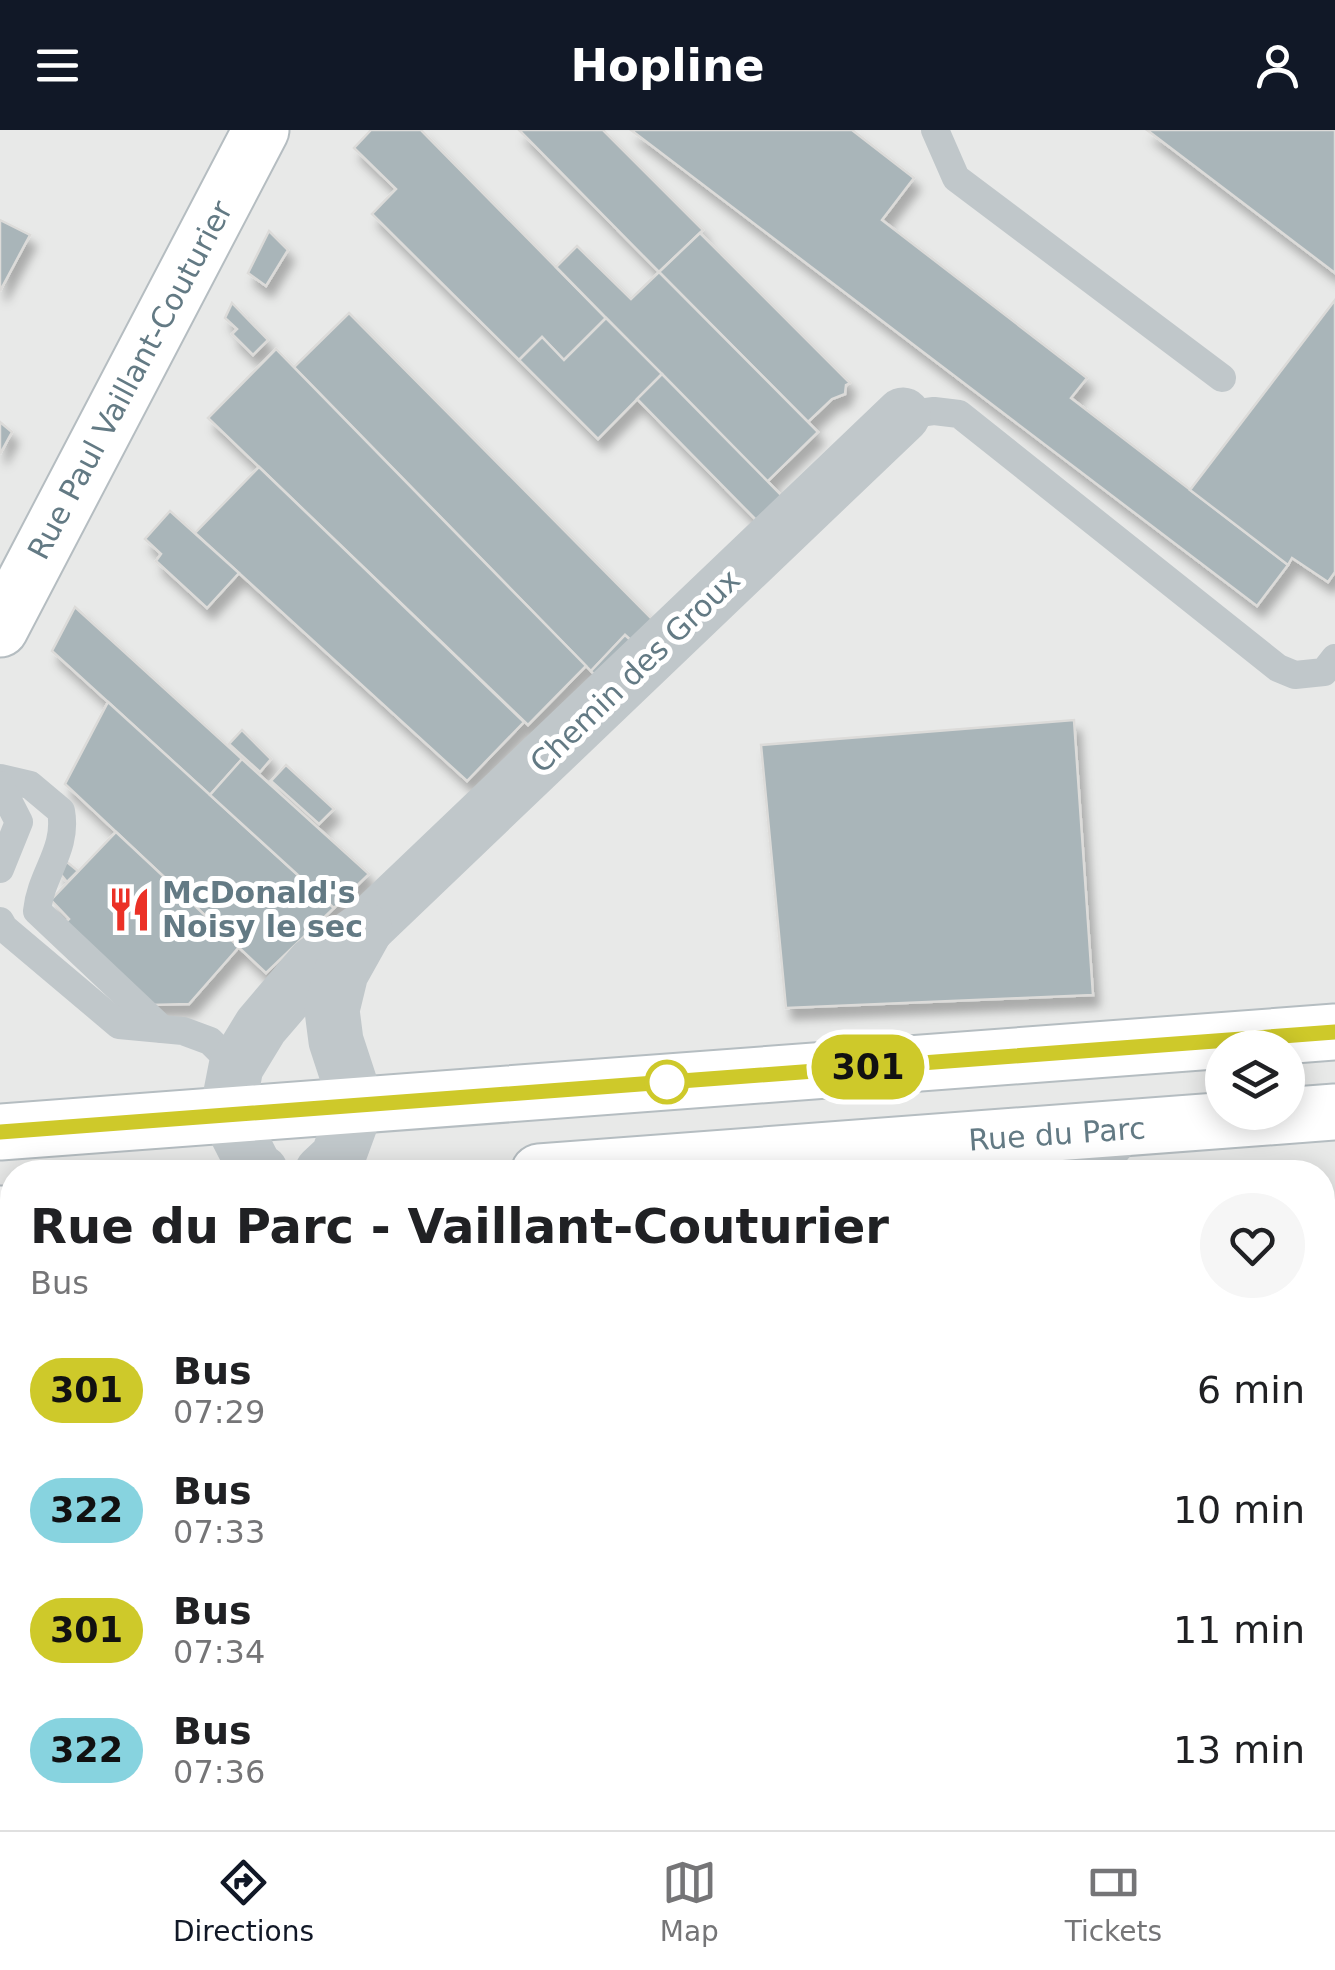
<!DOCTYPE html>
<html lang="en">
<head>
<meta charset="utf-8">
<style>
	body { margin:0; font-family:"DejaVu Sans",sans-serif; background:#f6f6f6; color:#202124; height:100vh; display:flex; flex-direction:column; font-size:38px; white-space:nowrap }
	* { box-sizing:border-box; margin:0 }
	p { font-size:32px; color:#757577 }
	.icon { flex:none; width:55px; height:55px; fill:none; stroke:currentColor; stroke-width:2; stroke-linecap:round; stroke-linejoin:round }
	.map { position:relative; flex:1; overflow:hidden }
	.details { position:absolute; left:0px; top:1030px; width:1335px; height:670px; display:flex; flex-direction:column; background:#fff; border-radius:40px 40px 0 0; box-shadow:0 5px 25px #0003 }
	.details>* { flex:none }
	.badge { padding:0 20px; border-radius:32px; font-size:35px; line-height:65px }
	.fabs { position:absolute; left:1205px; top:900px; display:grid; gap:20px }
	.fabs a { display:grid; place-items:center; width:100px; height:100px; border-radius:50%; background:#fff; box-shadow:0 5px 25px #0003; font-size:50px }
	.map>.badge { position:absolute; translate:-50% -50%; box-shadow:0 0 0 5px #fff }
	.round { display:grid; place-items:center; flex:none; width:105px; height:105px; border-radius:52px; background:#f6f6f6 }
	.headline { display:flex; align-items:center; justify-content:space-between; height:170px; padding:0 30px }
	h1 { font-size:48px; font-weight:800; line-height:75px }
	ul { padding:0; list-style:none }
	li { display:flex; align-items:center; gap:30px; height:120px; padding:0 30px }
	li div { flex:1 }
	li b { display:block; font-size:38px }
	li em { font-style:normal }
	li .badge { min-width:110px; font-weight:700; text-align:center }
	header { display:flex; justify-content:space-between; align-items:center; height:130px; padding:0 30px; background:#111827; color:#fff; font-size:45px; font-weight:800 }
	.tab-bar { display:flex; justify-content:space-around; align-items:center; height:140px; border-top:2px solid #e0e0e0; background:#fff; font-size:28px; color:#757577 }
	.tab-bar a { display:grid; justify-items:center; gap:5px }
	.tab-bar .current { color:#111827 }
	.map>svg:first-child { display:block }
	.built { fill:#e8e9e8; fill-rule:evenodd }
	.building { fill:#a9b5b9; stroke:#dcdbd9; stroke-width:2.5; filter:url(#shadow) }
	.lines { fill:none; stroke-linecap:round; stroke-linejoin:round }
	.secondary-casing { stroke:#b5bdc1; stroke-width:59 }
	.lane { stroke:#c0c7ca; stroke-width:28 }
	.street { stroke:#c0c7ca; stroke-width:55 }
	.secondary { stroke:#fff; stroke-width:55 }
	.line-casing { stroke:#fff; stroke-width:22 }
	.line { stroke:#cec92a; stroke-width:15 }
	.stop-dot { fill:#fff; stroke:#cec92a; stroke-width:5 }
	.labels { text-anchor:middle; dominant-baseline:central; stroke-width:10; stroke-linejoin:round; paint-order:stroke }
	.street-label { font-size:30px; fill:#637a84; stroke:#fff }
	.poi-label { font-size:30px; font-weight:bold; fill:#637a84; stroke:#fff; text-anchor:start }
</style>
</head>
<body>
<header><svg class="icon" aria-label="menu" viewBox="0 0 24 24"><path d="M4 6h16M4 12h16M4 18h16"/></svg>Hopline<svg class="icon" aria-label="person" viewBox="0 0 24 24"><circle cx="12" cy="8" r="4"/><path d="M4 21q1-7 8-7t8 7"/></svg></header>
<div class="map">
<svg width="1335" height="1700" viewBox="0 0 1335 1700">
	<defs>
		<filter id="shadow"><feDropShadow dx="6" dy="11" stdDeviation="5" flood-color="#0004"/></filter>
	</defs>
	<rect width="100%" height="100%" fill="#faf9f7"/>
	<path class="built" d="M 0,0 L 1335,0 L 1335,1700 L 0,1700 L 0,1158 L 12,1147 L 12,1688 L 1322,1688 L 1322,1042 L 12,1042 L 12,1101 L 0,1090 ZM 1222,918 L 1288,918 L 1288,982 L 1222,982 Z"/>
	<g class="building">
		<path d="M 371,0 L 421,0 L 606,188 L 564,230 L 542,207 L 519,230 L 372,84 L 396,59 L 354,18 Z"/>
		<path d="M 519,0 L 603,0 L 703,100 L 659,142 Z"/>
		<path d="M 631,0 L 852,0 L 914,48 L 882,90 L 1087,248 L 1071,268 L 1288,435 L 1257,476 Z"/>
		<path d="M 1147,0 L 1335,0 L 1335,143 Z"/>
		<path d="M 0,90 L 30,105 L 0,161 Z"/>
		<path d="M 269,101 L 288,120 L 266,156 L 248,143 Z"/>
		<path d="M 700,103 L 850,253 L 846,255 L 845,264 L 832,269 L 808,292 L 659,142 Z"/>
		<path d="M 577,116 L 631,169 L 659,142 L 818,302 L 767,352 L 556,137 Z"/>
		<path d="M 1335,170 L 1335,442 L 1328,452 L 1292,428 L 1288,435 L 1190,360 Z"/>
		<path d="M 232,173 L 268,210 L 253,225 L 232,204 L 237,199 L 225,188 Z"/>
		<path d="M 349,183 L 659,496 L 638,517 L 625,505 L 591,541 L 294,237 Z"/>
		<path d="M 606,188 L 662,244 L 598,309 L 519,230 L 542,207 L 564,230 Z"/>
		<path d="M 276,219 L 586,536 L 528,595 L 208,288 Z"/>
		<path d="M 662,244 L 789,373 L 764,398 L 637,269 Z"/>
		<path d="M 0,292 L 12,302 L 0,324 Z"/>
		<path d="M 259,337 L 524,592 L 467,651 L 195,403 Z"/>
		<path d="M 170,381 L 239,443 L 207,478 L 156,431 L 161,424 L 145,409 Z"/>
		<path d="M 75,477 L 242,629 L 210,665 L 52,521 Z"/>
		<path d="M 625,505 L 638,517 L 601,552 L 591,541 Z"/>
		<path d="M 108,572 L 334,778 L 266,843 L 65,654 Z"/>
		<path d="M 1074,590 L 1093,865 L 786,878 L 761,615 Z"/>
		<path d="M 242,600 L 271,629 L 260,642 L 229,614 Z"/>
		<path d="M 242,629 L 369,744 L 334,778 L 210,665 Z"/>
		<path d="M 286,635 L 334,679 L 319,694 L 271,651 Z"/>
		<path d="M 116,702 L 239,817 L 189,874 L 150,875 L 66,792 L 69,789 L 51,770 Z"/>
		<path d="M 67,732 L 78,741 L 67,752 L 59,742 Z"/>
		<path d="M 1335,1137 L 1335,1303 L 1322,1291 L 1322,1150 Z"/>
		<path d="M 0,1390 L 12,1401 L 12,1465 L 0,1458 Z"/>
		<path d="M 1322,1473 L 1335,1485 L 1335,1571 L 1322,1559 Z"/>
		<path d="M 0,1599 L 12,1611 L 12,1688 L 98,1688 L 112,1700 L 21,1700 L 0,1682 Z"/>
		<path d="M 0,1682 L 21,1700 L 0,1700 Z"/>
		<path d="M 204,1688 L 237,1688 L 251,1700 L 193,1700 Z"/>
		<path d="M 237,1688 L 386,1688 L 400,1700 L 251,1700 Z"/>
		<path d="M 479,1688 L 606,1688 L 594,1700 L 493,1700 Z"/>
		<path d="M 787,1688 L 1061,1688 L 1052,1700 L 777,1700 Z"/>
	</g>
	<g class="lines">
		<defs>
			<g id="secondary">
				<path d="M 0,499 L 261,0"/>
				<path d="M 0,1002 L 1335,902"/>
				<path d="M 539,1042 L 1335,982"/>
				<path d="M 0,1084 L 12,1084"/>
			</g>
		</defs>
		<use href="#secondary" class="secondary-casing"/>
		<g class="lane">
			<path d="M 935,0 L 956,48 L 1222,248"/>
			<path d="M 903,285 L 934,281 L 959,284 L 1278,538 L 1295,545 L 1324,542 L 1335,528"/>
			<path d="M 0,648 L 30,655 L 61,681 C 68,720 41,743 37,781 L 162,899"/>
			<path d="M 0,655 L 19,692 L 0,739"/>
			<path d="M 0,791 L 4,798 L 119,895 L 183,901 L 210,911 L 236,937"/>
			<path d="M 0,1312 L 12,1322"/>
			<path d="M 0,1556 L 12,1559"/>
			<path d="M 432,1688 L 447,1700"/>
		</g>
		<g class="street">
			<path d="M 261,1042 L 256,1040 L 227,983 L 236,937 L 261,896 L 314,834 L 367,797 L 903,285"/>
			<path d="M 322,1042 L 338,1027 L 357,975 L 336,911 L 332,880 L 341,843 L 365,800"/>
			<path d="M 1082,1042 L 1117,999"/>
			<path d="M 0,1129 L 12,1118"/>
			<path d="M 1322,1392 L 1335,1404"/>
			<path d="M 655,1700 L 662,1688"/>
		</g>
		<use href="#secondary" class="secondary"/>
	</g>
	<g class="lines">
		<defs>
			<path id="line" d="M 0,1002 L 1335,902"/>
		</defs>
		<use href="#line" class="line-casing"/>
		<use href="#line" class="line"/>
	</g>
	<defs>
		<symbol id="restaurant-bare" viewBox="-9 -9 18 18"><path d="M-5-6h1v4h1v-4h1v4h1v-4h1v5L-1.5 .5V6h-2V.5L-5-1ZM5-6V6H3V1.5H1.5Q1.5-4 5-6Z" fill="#eb3126" stroke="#fff" stroke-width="2.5" paint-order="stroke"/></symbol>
	</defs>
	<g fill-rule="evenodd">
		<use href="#restaurant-bare" x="98" y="748" width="63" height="63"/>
	</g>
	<circle class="stop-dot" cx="667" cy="952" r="20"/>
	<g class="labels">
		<g class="street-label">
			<text transform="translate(130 250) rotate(-62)">Rue Paul Vaillant-Couturier</text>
			<text transform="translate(635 541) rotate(-44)">Chemin des Groux</text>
			<text transform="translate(1057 1004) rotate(-4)">Rue du Parc</text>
		</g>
		<g class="poi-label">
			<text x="162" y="762">McDonald's<tspan x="162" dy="34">Noisy le sec</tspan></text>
		</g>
	</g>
</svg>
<div class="fabs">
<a><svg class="icon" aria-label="layers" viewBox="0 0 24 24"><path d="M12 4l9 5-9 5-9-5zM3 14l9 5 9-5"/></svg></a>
</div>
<b class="badge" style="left:868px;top:937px;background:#cec92a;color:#111">301</b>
<section class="details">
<div class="headline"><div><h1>Rue du Parc - Vaillant-Couturier</h1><p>Bus</p></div><a class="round"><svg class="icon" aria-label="heart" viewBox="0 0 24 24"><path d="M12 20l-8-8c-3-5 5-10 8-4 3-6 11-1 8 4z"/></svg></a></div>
<ul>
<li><span class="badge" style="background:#cec92a;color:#111">301</span><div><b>Bus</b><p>07:29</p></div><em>6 min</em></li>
<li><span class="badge" style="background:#87d3df;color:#111">322</span><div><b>Bus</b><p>07:33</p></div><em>10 min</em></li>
<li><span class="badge" style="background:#cec92a;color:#111">301</span><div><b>Bus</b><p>07:34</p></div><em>11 min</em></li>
<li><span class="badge" style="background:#87d3df;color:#111">322</span><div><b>Bus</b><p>07:36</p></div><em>13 min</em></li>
</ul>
</section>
</div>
<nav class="tab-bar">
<a class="current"><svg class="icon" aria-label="directions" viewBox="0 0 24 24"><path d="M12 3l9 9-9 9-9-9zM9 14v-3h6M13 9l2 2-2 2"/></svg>Directions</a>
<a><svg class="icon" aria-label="map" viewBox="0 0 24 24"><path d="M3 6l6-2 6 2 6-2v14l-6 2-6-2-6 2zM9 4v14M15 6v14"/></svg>Map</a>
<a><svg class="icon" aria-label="tickets" viewBox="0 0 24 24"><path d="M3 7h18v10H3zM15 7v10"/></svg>Tickets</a>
</nav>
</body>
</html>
